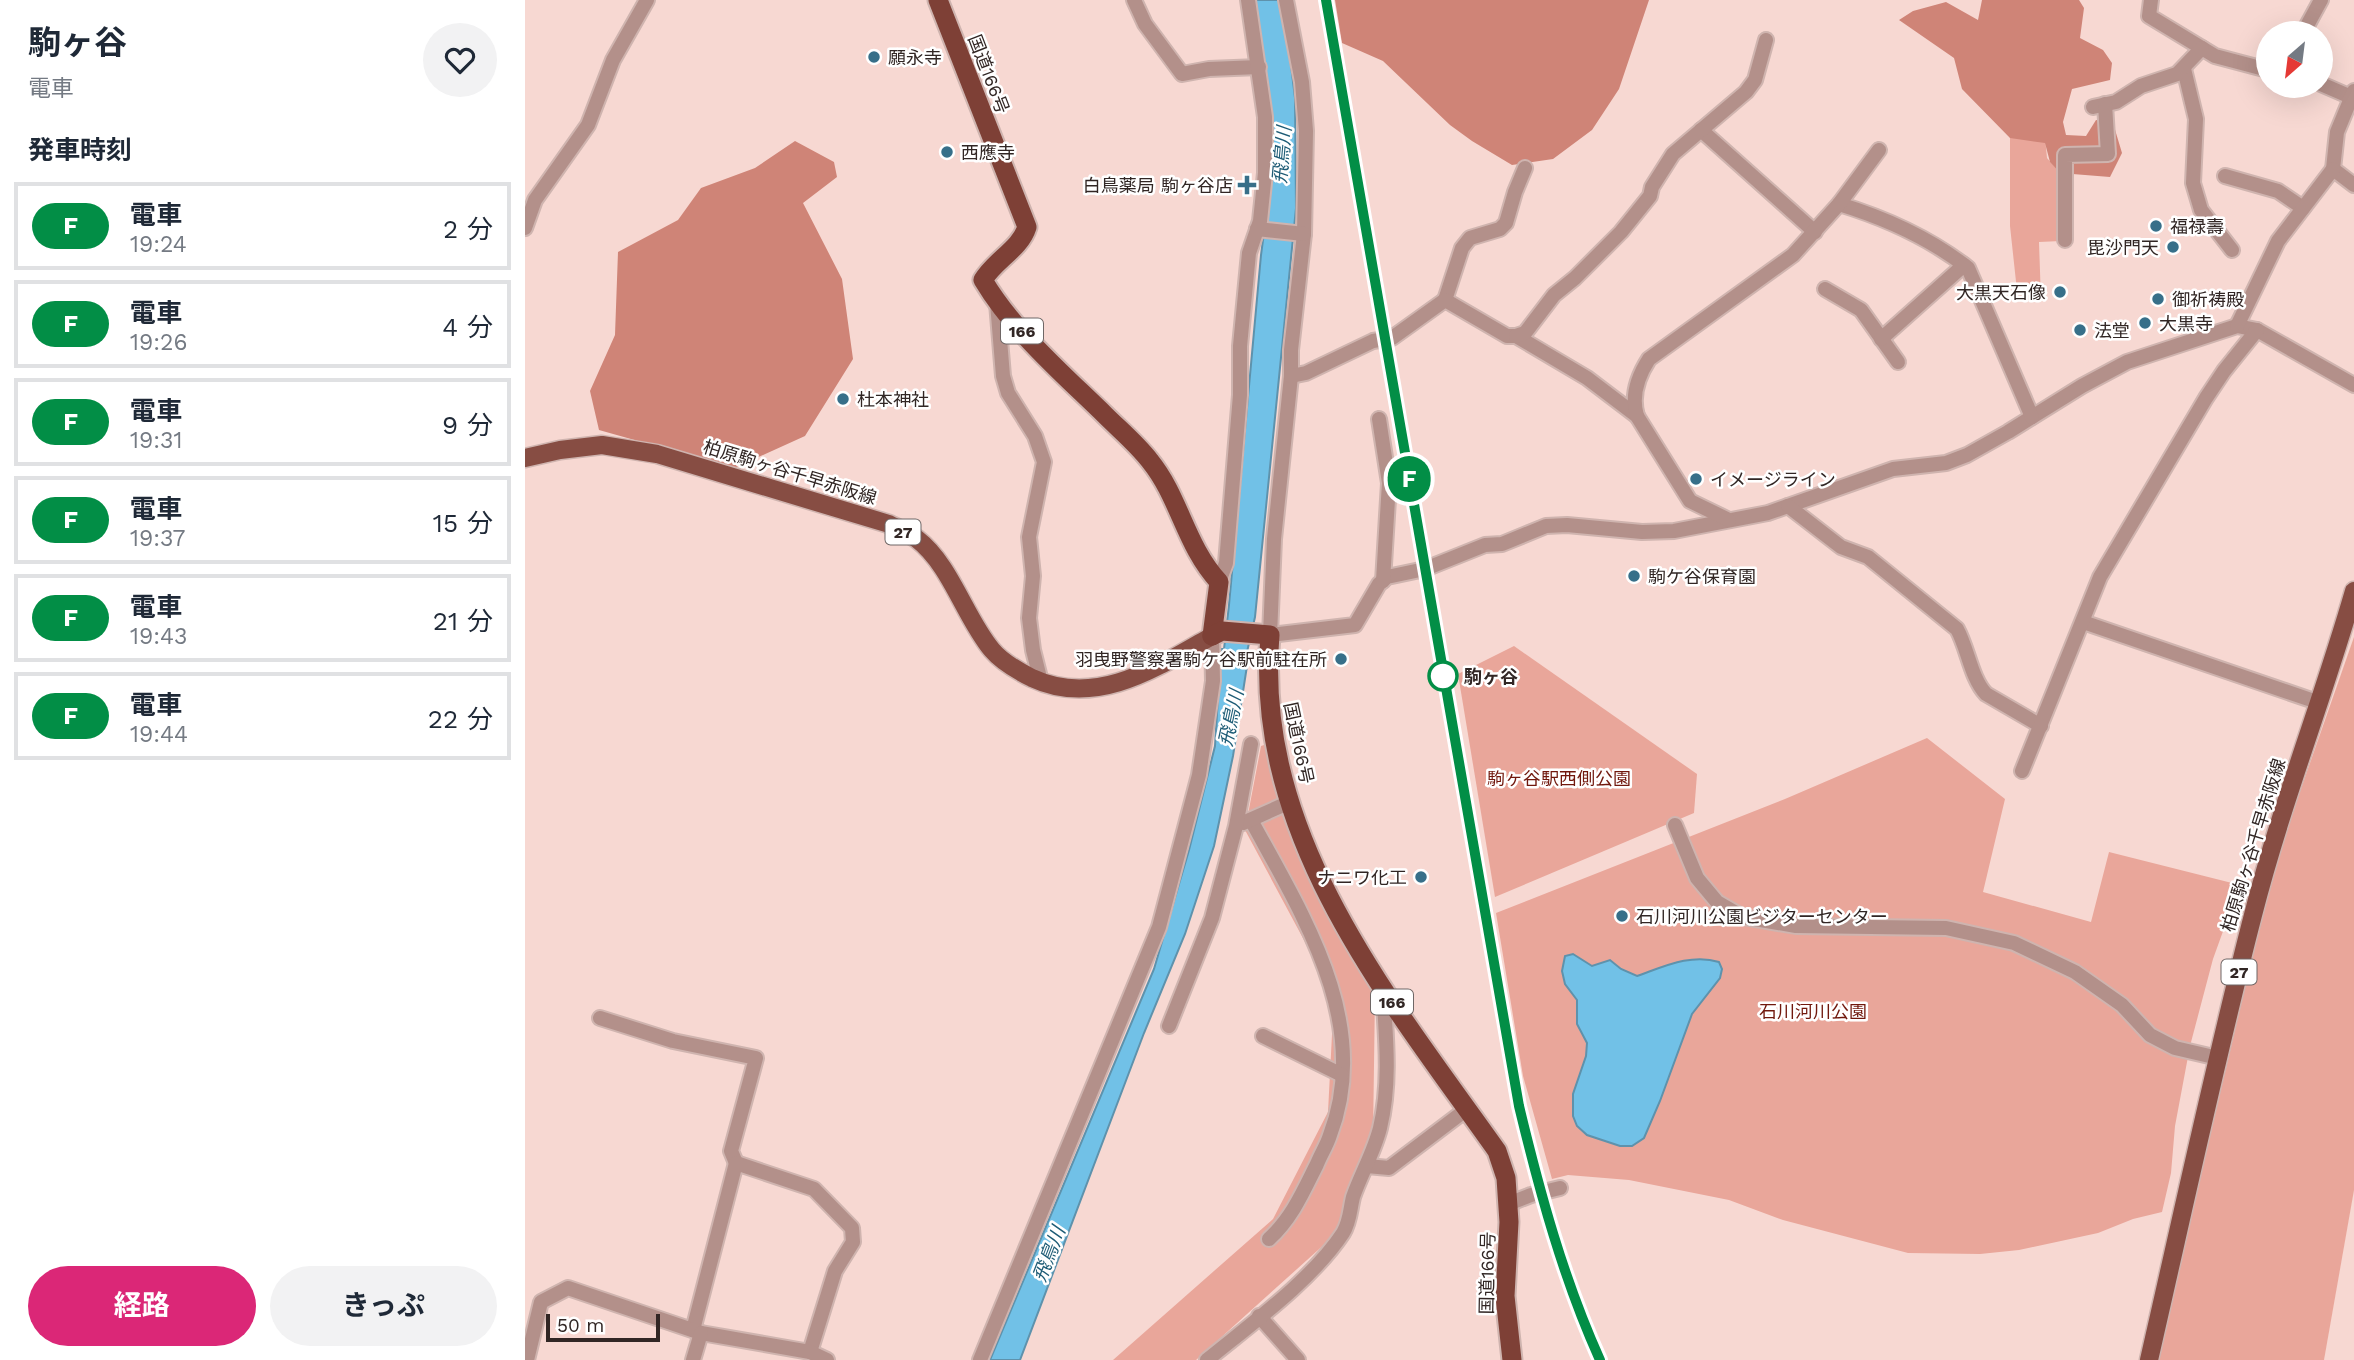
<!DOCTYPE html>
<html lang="ja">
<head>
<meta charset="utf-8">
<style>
	body { margin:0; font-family:"Work Sans","Noto Sans JP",sans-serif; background:#f2f2f3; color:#1f2937; height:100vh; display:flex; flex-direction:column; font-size:26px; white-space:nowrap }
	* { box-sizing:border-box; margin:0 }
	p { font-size:23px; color:#747a83 }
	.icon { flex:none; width:38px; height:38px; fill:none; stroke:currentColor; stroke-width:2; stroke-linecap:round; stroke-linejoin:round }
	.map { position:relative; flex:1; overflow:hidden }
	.details { display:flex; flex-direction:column; background:#fff; width:525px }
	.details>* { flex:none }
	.badge { padding:0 14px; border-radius:23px; font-size:24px; line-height:46px }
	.needle { width:46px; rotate:208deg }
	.fabs { position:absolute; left:1731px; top:21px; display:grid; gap:14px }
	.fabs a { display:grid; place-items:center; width:77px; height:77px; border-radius:50%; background:#fff; box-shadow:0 7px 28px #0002; font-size:35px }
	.scale { position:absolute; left:21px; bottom:18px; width:114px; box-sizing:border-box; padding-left:7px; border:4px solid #312624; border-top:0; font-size:19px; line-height:24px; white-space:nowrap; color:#312624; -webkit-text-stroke:5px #fff; paint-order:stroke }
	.map>.badge { position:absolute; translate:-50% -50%; box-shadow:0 0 0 4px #fff }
	h2 { padding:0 28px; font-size:26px; line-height:63px }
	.round { display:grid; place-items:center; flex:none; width:74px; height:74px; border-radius:37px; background:#f2f2f3 }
	.overview { display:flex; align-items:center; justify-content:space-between; height:119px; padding:0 28px }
	h1 { font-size:33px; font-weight:700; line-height:52px }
	.action { display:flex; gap:14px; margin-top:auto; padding:14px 28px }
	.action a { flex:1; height:80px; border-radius:42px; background:#db2777; color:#fff; font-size:28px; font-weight:700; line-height:80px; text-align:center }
	.action a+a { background:#f2f2f3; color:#1f2937 }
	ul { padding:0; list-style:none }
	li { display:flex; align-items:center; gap:21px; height:88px; margin:0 14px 10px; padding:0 14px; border:4px solid #e0e1e3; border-radius:0px }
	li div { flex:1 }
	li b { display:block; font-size:26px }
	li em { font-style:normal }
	li .badge { min-width:77px; font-weight:700; text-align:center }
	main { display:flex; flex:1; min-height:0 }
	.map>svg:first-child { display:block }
	.green { fill:#e9a69a }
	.forest { fill:#cf8477 }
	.water { fill:#71c1e7; stroke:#5e92ac; stroke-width:2 }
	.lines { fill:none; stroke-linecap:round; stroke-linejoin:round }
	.minor-casing { stroke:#cfb4af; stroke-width:18 }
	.primary-casing { stroke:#cfb4af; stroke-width:21 }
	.trunk-casing { stroke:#cfb4af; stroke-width:23 }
	.minor { stroke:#b3908a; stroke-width:14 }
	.primary { stroke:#874d43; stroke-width:18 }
	.trunk { stroke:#7e4036; stroke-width:19 }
	.rail-casing { stroke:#756360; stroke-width:7 }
	.rail { stroke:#fff; stroke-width:4.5; stroke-dasharray:13; stroke-linecap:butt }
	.line-casing { stroke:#fff; stroke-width:16 }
	.line { stroke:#028e46; stroke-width:10 }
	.poi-dot { fill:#376f89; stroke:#fff; stroke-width:2.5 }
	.stop-dot { fill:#fff; stroke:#028e46; stroke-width:3.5 }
	.labels { text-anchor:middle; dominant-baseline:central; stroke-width:5; stroke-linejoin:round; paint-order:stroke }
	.shield { fill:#fff; stroke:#6f6766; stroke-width:2 }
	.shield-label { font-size:16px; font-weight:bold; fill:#312624 }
	.poi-label { font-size:18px; fill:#312624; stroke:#fff; text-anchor:start }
	.street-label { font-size:18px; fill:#312624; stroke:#fff }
	.stop-label { font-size:18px; font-weight:bold; fill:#312624; stroke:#fff; text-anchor:start }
	.park-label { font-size:18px; fill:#71180d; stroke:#fff }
	.water-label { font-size:19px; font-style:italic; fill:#1e5c76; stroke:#fff }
</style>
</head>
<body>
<main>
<section class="details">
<div class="overview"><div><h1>駒ヶ谷</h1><p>電車</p></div><a class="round"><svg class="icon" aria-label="heart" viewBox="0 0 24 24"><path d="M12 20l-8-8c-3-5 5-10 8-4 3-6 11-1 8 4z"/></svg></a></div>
<h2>発車時刻</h2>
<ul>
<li><span class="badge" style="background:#028e46;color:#fff">F</span><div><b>電車</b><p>19:24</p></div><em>2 分</em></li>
<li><span class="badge" style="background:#028e46;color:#fff">F</span><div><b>電車</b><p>19:26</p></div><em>4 分</em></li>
<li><span class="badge" style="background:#028e46;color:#fff">F</span><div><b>電車</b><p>19:31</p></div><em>9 分</em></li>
<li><span class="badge" style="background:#028e46;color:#fff">F</span><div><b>電車</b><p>19:37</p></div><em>15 分</em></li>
<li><span class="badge" style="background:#028e46;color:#fff">F</span><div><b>電車</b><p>19:43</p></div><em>21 分</em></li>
<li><span class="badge" style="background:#028e46;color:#fff">F</span><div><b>電車</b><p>19:44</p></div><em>22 分</em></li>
</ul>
<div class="action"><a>経路</a><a>きっぷ</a></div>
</section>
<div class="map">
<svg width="1829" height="1360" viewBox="0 0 1829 1360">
	<rect width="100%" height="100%" fill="#f7d8d2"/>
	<g class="green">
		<path d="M 1485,138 L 1520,138 L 1522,158 L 1535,173 L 1536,241 L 1514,242 L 1516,300 L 1493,300 L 1485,226 Z"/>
		<path d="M 1829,637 L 1829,1190 L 1799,1360 L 1632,1360 L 1748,869 Z"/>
		<path d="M 989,646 L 1172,774 L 1169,813 L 970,897 L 933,674 Z"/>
		<path d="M 1402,738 L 1480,799 L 1458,892 L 1566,922 L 1584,852 L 1707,883 L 1701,923 L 1688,959 L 1665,1046 L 1650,1126 L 1646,1173 L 1637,1212 L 1608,1219 L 1573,1233 L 1494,1250 L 1455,1254 L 1383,1253 L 1258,1220 L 1204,1200 L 1104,1180 L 1043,1175 L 1027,1179 L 998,1076 L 971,913 L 1260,799 Z"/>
		<path d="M 739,745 L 742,747 L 772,854 L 850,994 L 848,1136 L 812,1233 L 671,1360 L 588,1360 L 748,1219 L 803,1112 L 809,996 L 720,830 L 736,746 Z"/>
	</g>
	<g class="forest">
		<path d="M 810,0 L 1124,0 L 1094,89 L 1067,130 L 1028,159 L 987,165 L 947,141 L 925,125 L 858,61 L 817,43 Z"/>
		<path d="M 1457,0 L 1554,0 L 1559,8 L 1555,38 L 1578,50 L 1587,63 L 1585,80 L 1547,89 L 1538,122 L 1541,135 L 1561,136 L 1571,120 L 1588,123 L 1597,153 L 1585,177 L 1535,173 L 1525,162 L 1520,143 L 1485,138 L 1437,89 L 1429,58 L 1374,20 L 1388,11 L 1421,2 L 1453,20 Z"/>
		<path d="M 270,141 L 309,162 L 312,177 L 278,203 L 317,279 L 328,359 L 280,436 L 209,468 L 74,430 L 65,391 L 90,335 L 93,252 L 153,220 L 176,188 L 230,168 Z"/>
	</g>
	<g class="water">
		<path d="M 728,0 L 758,0 L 770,98 L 771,208 L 730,617 L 722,652 L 724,653 L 708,756 L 689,846 L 660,934 L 619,1033 L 495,1360 L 465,1360 L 629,969 L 664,850 L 690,746 L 696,649 L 699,649 L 704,605 L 736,255 L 746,180 L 744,120 Z"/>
		<path d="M 1048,954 L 1067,966 L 1085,960 L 1096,969 L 1112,976 C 1138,967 1166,953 1194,962 L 1197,969 L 1195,978 L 1167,1014 L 1135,1101 L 1119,1138 L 1107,1146 L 1095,1146 L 1062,1135 L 1052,1126 L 1048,1116 L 1048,1094 L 1061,1056 L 1062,1043 L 1052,1024 L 1052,1000 L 1040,984 L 1037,971 L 1040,956 Z"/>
	</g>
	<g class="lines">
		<defs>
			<g id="minor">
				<path d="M 609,0 L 620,24 L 657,74 L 684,69 L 734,67"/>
				<path d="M 761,0 L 777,82 L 781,131 L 779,234 L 766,350 L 766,376 L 749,539 L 745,635 L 830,625 L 854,584 L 862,577 L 900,569 L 960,545 L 977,544 L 1021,526 L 1042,525 L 1117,532 L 1149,531 L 1243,513 L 1368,469 L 1421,463 L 1442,455 L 1483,432 L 1557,386 L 1602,362 L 1712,326 L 1732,330 L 1829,385"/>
				<path d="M 1626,0 L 1624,16 L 1690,56 L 1743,70"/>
				<path d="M 1778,33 L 1796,0"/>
				<path d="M 1659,69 L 1671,119 L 1668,183 L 1676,210 L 1707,250"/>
				<path d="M 1796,84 L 1826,97"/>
				<path d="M 1829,91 L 1812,132 L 1808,169 L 1829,185"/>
				<path d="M 1568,107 L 1591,102 L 1616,86 L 1652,74 L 1677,48"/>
				<path d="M 1176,130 L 1290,232"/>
				<path d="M 1000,168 L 990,192 L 981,223 L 975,229 L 945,238 L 937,248 L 920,300 L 982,336 L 991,336 L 1062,378 L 1112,416 L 1165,501 L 1204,520"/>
				<path d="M 1700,176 L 1753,191 L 1778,208"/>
				<path d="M 1314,204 C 1360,218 1406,239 1443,268 L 1507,417"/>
				<path d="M 0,228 L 10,200 L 63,125 L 88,60 L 122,0"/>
				<path d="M 732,229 L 779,234"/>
				<path d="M 1540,240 L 1540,155 L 1583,154 L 1580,104"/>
				<path d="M 1300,289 L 1336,310 L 1373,362"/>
				<path d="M 472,303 L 478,376 L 483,393 L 510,436 L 519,462 L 504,537 L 508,576 L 504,618 L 508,650 L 516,682"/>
				<path d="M 1712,326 L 1753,241 L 1808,169"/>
				<path d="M 991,336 L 1000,333 L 1029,295 L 1050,278 L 1096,232 L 1125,196 L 1127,187 L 1148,154 L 1221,92 L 1230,80 L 1241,40"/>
				<path d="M 1356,339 L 1439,265"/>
				<path d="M 766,376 L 781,373 L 848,341 L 867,338 L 920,300"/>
				<path d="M 1112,416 C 1106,396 1113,376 1124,359 L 1268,255 L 1314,204 L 1354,150"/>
				<path d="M 854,419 L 864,483 L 858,581"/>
				<path d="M 1263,506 L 1316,547 L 1343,557 L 1432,629 C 1443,649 1446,678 1461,694 L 1516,726"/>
				<path d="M 694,582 L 701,563 L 715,395 L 715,346 L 724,253 L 735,221 L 740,173 L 740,117 L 723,0"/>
				<path d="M 1558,622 L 1795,703"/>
				<path d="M 1497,771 L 1575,577 L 1681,398 L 1699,371 L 1732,330"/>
				<path d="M 726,820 C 777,914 848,1023 805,1135 C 802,1145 796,1154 792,1164 C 778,1192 767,1218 744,1239"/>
				<path d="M 718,823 L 765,802"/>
				<path d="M 1150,825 L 1172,878 L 1192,902 L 1218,917 L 1271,926 L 1421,928 L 1489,943 L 1550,972 L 1597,1005 L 1625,1035 L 1650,1048 L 1693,1058"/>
				<path d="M 75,1018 L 148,1041 L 231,1058 L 206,1151 L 211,1163"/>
				<path d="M 644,1026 L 687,918 L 711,826 L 726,744"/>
				<path d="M 738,1036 L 817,1075"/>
				<path d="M 842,1166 L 864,1168 L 942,1109"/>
				<path d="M 983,1204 L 1006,1195 L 1035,1188"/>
				<path d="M 734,1316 L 773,1360"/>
				<path d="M 168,1330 L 211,1163 L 289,1189 L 327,1228 L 328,1242 L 310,1271 L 285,1352"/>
				<path d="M 2,1360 L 16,1302 L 43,1288 L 176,1333 L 285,1352 L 302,1360"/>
				<path d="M 168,1360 L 176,1333"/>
				<path d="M 455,1360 L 634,927 L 674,775 L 688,681 L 687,636"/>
				<path d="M 682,1360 C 726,1324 787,1280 818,1233 C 825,1222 825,1209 828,1197 C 836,1174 849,1152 855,1128 C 866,1083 861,1036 858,990"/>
			</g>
			<g id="primary">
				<path d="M 0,458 L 35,450 L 77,445 L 132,454 L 364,524 C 373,529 384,533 392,539 C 426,565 440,618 467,650 C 477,662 493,671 507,678 C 571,708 631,668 687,636"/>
				<path d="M 1624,1360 C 1658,1212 1690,1062 1728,915 C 1756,805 1798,699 1829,591"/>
			</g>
			<g id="trunk">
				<path d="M 413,0 L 502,227 C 495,249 470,260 458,280 C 489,332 537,373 580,415 C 595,430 612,444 625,461 C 655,498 660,545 694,582 L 687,636"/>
				<path d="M 687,636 L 697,631 L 745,635 C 728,836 863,997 972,1151 L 981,1178 L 984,1222 L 980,1296 L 987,1360"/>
			</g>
		</defs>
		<use href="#minor" class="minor-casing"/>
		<use href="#primary" class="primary-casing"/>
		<use href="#trunk" class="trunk-casing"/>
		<use href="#minor" class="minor"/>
		<use href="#primary" class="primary"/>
		<use href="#trunk" class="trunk"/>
		<defs>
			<path id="rail" d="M 801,0 L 994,1106 C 1015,1193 1038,1278 1075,1360"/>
		</defs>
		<use href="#rail" class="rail-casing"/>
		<use href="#rail" class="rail"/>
	</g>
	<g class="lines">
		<defs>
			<path id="line" d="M 801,0 L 994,1106 C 1015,1193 1038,1278 1075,1360"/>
		</defs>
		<use href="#line" class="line-casing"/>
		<use href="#line" class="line"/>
	</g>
	<g class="poi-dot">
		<circle cx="349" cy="57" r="7"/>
		<circle cx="422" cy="152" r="7"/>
		<path d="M718.5 174.5h7v7h7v7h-7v7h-7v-7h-7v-7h7z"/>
		<circle cx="1631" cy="226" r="7"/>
		<circle cx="1648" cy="247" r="7"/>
		<circle cx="1535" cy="292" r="7"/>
		<circle cx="1633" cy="299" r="7"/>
		<circle cx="1620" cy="323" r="7"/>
		<circle cx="1555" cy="330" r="7"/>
		<circle cx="318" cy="399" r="7"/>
		<circle cx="1171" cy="479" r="7"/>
		<circle cx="1109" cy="576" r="7"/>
		<circle cx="816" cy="659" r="7"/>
		<circle cx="896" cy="877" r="7"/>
		<circle cx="1097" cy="916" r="7"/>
	</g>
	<circle class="stop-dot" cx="918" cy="676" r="14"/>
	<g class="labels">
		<g class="shield">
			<rect x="476" y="318.5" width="42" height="25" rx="5"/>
			<rect x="360.5" y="519.5" width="35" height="25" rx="5"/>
			<rect x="1696.5" y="959.5" width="35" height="25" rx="5"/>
			<rect x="846" y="989.5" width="42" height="25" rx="5"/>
		</g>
		<g class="shield-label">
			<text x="497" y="331">166</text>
			<text x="378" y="532">27</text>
			<text x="1714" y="972">27</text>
			<text x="867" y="1002">166</text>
		</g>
		<g class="poi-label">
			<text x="363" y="57">願永寺</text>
			<text x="436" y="152">西應寺</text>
			<text x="708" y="185" text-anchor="end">白鳥薬局 駒ヶ谷店</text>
			<text x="1645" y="226">福禄壽</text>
			<text x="1634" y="247" text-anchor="end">毘沙門天</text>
			<text x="1521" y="292" text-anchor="end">大黒天石像</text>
			<text x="1647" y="299">御祈祷殿</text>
			<text x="1634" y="323">大黒寺</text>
			<text x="1569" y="330">法堂</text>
			<text x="332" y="399">杜本神社</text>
			<text x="1185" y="479">イメージライン</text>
			<text x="1123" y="576">駒ケ谷保育園</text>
			<text x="802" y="659" text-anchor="end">羽曳野警察署駒ケ谷駅前駐在所</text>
			<text x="882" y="877" text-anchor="end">ナニワ化工</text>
			<text x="1111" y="916">石川河川公園ビジターセンター</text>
		</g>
		<g class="street-label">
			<text transform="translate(464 74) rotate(69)">国道166号</text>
			<text transform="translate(265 472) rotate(17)">柏原駒ヶ谷千早赤阪線</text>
			<text transform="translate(774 743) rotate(78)">国道166号</text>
			<text transform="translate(1728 845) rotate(-73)">柏原駒ヶ谷千早赤阪線</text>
			<text transform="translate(962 1273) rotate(-89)">国道166号</text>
		</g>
		<g class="stop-label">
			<text x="939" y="676">駒ヶ谷</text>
		</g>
		<g class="park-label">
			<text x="1034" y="778">駒ヶ谷駅西側公園</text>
			<text x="1288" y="1011">石川河川公園</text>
		</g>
		<g class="water-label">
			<text transform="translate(757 155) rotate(-85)">飛鳥川</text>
			<text transform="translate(706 718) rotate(-78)">飛鳥川</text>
			<text transform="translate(524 1254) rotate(-69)">飛鳥川</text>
		</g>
	</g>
</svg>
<div class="fabs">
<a><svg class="needle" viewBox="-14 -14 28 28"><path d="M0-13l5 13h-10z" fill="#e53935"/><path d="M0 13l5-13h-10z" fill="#747a83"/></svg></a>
</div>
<div class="scale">50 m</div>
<b class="badge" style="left:884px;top:479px;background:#028e46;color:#fff">F</b>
</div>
</main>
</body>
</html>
